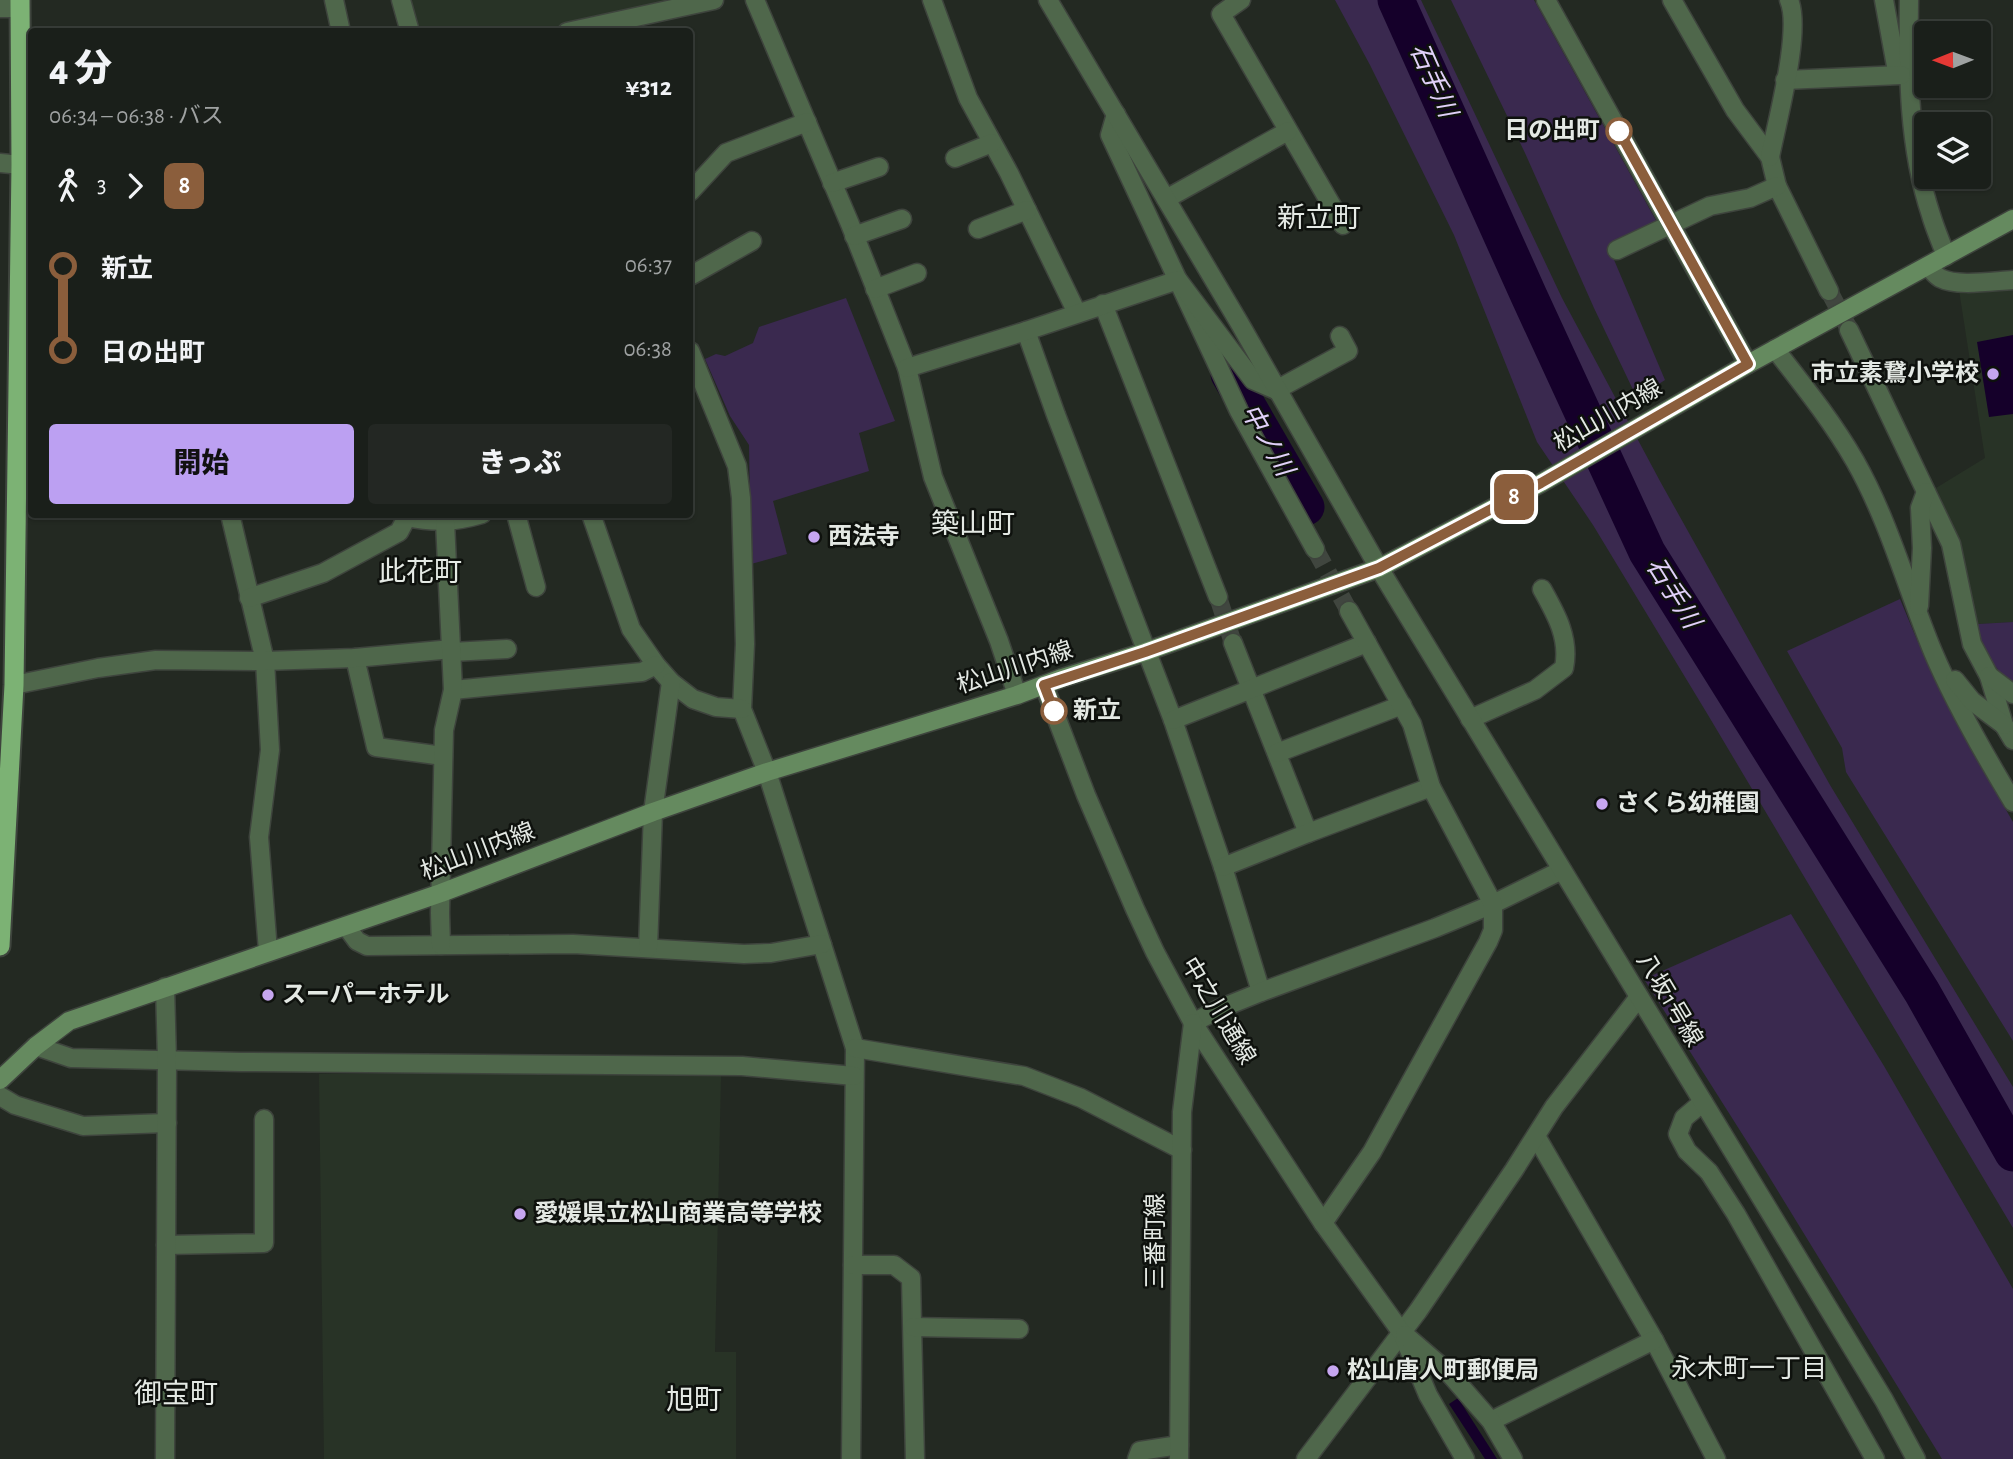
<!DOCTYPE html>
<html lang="ja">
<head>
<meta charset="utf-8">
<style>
	body { margin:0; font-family:"Alegreya Sans","Noto Sans JP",sans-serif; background:#232723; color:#f1f3f6; height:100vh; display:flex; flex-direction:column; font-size:26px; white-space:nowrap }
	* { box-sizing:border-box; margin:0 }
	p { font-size:23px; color:#9fa2a2 }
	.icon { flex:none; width:38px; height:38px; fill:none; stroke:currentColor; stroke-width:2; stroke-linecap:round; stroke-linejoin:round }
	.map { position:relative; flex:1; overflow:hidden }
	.sheet { position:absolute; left:28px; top:28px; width:665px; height:490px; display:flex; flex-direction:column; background:#1a1f1a; border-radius:7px; box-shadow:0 2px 5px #0004,0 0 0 2px #383d39 }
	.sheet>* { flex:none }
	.badge { padding:0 14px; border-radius:10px; font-size:24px; line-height:46px }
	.needle { width:46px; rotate:269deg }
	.controls { position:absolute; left:1914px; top:21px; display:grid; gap:14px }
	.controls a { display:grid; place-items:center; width:77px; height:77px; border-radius:7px; background:#1a1f1a; box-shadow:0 2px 5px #0004,0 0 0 2px #383d39; font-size:35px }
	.map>.badge { position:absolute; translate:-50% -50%; box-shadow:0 0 0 4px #fff }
	.legs { display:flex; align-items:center; gap:10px; height:77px; padding:0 21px; font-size:23px }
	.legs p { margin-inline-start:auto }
	.overview { display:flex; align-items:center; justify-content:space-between; height:119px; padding:0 21px }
	h1 { font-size:38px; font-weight:800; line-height:52px }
	.cta { display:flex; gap:14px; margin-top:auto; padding:14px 21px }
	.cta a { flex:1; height:80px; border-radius:7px; background:#bca0f2; color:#111; font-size:28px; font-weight:800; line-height:80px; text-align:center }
	.cta a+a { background:#232723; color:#f1f3f6 }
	ul { padding:0 21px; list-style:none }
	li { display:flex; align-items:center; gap:24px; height:84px; font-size:26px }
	li i { display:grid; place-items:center; width:10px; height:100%; margin:0 9px; background:currentColor }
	li i::after { content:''; width:18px; height:18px; margin:-9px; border:5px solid; border-radius:50%; background:#1a1f1a }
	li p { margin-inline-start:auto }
	li:first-child i { background:linear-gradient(#0000 50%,currentColor 0) }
	li:last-child i { background:linear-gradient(currentColor 50%,#0000 0) }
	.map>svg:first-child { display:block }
	.built { fill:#283326 }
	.green { fill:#3a294f }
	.water { fill:#15002a }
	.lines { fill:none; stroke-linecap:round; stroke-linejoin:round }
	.river { stroke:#15002a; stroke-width:37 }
	.minor-tunnel { stroke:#40463f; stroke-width:18; stroke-dasharray:18 9; stroke-linecap:butt }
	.minor-casing { stroke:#3e443d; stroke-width:21 }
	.tertiary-casing { stroke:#3e443d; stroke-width:21 }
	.secondary-casing { stroke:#3e443d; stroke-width:21 }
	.trunk-casing { stroke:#3e443d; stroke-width:23 }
	.minor { stroke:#4f674b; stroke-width:18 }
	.tertiary { stroke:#4f674b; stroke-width:18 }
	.secondary { stroke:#658a5f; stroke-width:18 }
	.trunk { stroke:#7cb274; stroke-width:19 }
	.line-1-casing { stroke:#fff; stroke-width:16 }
	.line-1 { stroke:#8b5e3c; stroke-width:10 }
	.stop-1-dot { fill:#fff; stroke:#8b5e3c; stroke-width:3.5 }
	.poi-dot { fill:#c6a6f0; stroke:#0e110d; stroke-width:2.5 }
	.labels { text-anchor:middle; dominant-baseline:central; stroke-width:5; stroke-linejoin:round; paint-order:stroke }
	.stop-label { font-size:24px; font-weight:bold; fill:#e4e9e4; stroke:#0e110d; text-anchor:end }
	.poi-label { font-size:24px; font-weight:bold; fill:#e4e9e4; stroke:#0e110d; text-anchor:start }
	.street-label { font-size:24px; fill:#e4e9e4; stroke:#0e110d }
	.water-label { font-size:26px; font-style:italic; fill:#e1d1f9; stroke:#0e110d }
	.neighbourhood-label { font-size:26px; fill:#e4e9e4; stroke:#0e110d }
	.quarter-label { font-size:28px; fill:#e4e9e4; stroke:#0e110d }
</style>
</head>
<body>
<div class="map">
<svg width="2013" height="1459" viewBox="0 0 2013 1459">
	<rect width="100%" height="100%" fill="#232922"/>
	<g class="built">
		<path d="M 407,0 L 671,0 L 543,32 L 417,31 Z"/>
		<path d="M 2013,289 L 2013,622 L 1978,624 L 1969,600 L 1959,541 L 1936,488 L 1985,458 L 1959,290 Z"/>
		<path d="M 319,1074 L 707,1074 L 721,1076 L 715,1352 L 736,1352 L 736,1459 L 324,1459 Z"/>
	</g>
	<g class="green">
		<path d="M 1335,0 L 1421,0 L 1562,298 L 1661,483 L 1830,785 L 2013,1087 L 2013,1228 L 1708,715 L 1593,525 L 1537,442 L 1454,235 L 1370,65 Z"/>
		<path d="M 1451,0 L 1534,0 L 1659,226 L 1609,248 L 1665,380 L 1637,398 L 1594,308 L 1525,153 Z"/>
		<path d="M 846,298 L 895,421 L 859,433 L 869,471 L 773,501 L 787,554 L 751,564 L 749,445 L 730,416 L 705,359 L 716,354 L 725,356 L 753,343 L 759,327 Z"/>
		<path d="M 1900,599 L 1917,640 L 1974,754 L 2013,822 L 2013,1041 L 1846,772 L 1842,748 L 1787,651 Z"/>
		<path d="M 2013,622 L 2013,687 C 1997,670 1979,648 1978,624 Z"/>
		<path d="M 1791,914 L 1884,1066 L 2013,1289 L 2013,1459 L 1942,1459 L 1765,1170 L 1644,979 Z"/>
	</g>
	<g class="water">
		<path d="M 2013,335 L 2013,414 L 1989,417 L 1977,342 Z"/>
		<path d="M 1458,1398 L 1492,1451 L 1497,1459 L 1485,1459 L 1449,1404 Z"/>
	</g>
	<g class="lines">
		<g class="river">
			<path d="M 1396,0 L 1529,296 L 1647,552 L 1922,992 L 2013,1153"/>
			<path d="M 1229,374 L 1306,507"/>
		</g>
		<g class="minor-tunnel">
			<path d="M 1829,291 L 1848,327"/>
			<path d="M 1315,549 L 1349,611"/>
			<path d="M 1218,597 L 1233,643"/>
		</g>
		<defs>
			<g id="minor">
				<path d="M 334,0 L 341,32"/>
				<path d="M 401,0 L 410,32"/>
				<path d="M 755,0 L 850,224 L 907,368 L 933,477 L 999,641 L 1017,695"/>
				<path d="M 932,0 L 968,98 L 1009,173 L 1077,313"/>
				<path d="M 1241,0 L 1221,14 L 1343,225"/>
				<path d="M 1546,0 L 1748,364"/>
				<path d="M 1672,0 L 1735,110 L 1770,157 L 1777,186 L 1829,291"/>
				<path d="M 1884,0 L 1896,66 L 1901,75 L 1910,76"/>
				<path d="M 1909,0 C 1908,72 1908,146 1931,215 C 1935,229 1941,242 1946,256"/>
				<path d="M 0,8 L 20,8"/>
				<path d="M 567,32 L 714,0"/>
				<path d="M 1785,80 L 1901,75"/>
				<path d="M 1116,114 L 1110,135 L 1239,411 L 1315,549"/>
				<path d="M 1770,157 C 1777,121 1802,30 1789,0"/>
				<path d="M 955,158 L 992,143"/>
				<path d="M 0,163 L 21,165 L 32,163"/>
				<path d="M 832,183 L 879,167"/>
				<path d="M 690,192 L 726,153 L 807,122"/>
				<path d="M 1166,199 L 1288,131"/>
				<path d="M 978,229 L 1027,210"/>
				<path d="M 854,236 L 902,219"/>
				<path d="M 1617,250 L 1710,206 L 1750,198 L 1777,186"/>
				<path d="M 1928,266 C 1932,271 1935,275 1940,278 C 1957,287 1993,281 2013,280"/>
				<path d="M 690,276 L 752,241"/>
				<path d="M 875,289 L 917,273"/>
				<path d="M 1103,304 L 1218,597"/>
				<path d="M 1849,330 L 1951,544 L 1972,644 L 1989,676 L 2004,725 L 2013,740"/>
				<path d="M 1026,331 L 1056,415 L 1173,720 L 1223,867 L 1261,992"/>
				<path d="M 1775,349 C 1803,385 1832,421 1855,461 C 1889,521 1907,589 1933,652 C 1955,704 1984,754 2013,802"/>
				<path d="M 690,351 L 737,466 L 741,498 L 745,644 L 742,709 L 767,772 L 855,1048 L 851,1459"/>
				<path d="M 907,368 L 1026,331 L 1178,280 L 1253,380 L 1276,390 L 1348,351 L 1340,336"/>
				<path d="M 18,390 L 32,388"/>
				<path d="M 230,514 L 265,661 L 270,750 L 259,837 L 268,951"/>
				<path d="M 405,514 L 407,517 C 434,523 455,522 482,514"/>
				<path d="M 516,514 L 536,587"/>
				<path d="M 591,514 L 631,629 L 656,665 L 671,682 L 693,699 L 716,707 L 742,709"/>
				<path d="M 249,598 L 323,573 L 399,532 L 407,517"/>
				<path d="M 1919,606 L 1922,548 L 1920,508 L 1926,492"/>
				<path d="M 1233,643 L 1308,833"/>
				<path d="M 452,652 L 507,649"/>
				<path d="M 355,658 L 376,747 L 443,756"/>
				<path d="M 1989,676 L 2013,694"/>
				<path d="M 1955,680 L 1972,701 L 2004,725"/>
				<path d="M 14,685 L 98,668 L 156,660 L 265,661 L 355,658 L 452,649"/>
				<path d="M 453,690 L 642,672 L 656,665"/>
				<path d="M 1470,719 L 1535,690 L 1564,668 C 1570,638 1556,614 1542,589"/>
				<path d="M 1173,720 L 1367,643"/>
				<path d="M 1277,753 L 1402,705"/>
				<path d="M 1223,867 L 1308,833 L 1431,787"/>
				<path d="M 346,926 L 357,941 L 367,946 L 573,944 L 744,954 L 771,953 L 822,944"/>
				<path d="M 441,945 L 440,913 L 444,730 L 453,690 L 445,522"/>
				<path d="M 648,948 L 653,812 L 671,682"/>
				<path d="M 1193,1023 L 1219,1009 L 1261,992 L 1435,928 L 1493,904 L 1562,870"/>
				<path d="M 36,1046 L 71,1058 L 241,1062 L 742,1066 L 854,1076"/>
				<path d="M 855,1048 L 1024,1076 L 1081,1098 L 1182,1150"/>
				<path d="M 0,1096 L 15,1105 L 83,1126 L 167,1123"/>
				<path d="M 1703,1102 L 1684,1118 L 1678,1134 L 1687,1151 L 1709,1172 L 1736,1214 L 1875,1459"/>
				<path d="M 1536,1136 L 1654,1340 L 1716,1459"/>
				<path d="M 1323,1223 L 1372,1152 L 1488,942 L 1493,930 L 1493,904 L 1431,787 L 1412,724 L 1349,611"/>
				<path d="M 166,1245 L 264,1243 L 264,1119"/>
				<path d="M 853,1265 L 894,1265 L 911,1278 L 915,1459"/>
				<path d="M 913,1327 L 1019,1329"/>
				<path d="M 1491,1421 L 1654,1340"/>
				<path d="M 165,1459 L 167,1060 L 165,987"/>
				<path d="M 1137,1459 L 1140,1451 L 1179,1445"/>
				<path d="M 1306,1459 L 1418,1311 L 1514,1170 L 1554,1107 L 1639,997"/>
			</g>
			<g id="tertiary">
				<path d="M 1048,0 L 1240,324 L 1379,568 L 1884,1400 L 1916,1459"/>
				<path d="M 1044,685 L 1086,795 L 1135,909 L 1155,952 L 1193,1023 L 1323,1223 L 1402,1333 L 1428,1395 L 1465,1459"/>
				<path d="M 1405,1335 L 1449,1373 L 1491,1421 L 1513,1459"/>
				<path d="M 1179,1459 L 1182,1112 L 1193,1023"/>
			</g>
			<path id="secondary" d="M 0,1080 L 36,1046 L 69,1021 L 441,893 L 653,812 L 767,772 L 1017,695 L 1062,678 L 1145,652 L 1379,568 L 1541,483 L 1748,364 L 2013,219"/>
			<path id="trunk" d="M 0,946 L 14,685 L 21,165 L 20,0"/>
		</defs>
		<use href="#minor" class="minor-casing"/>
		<use href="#tertiary" class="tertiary-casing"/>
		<use href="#secondary" class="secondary-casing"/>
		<use href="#trunk" class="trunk-casing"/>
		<use href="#minor" class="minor"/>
		<use href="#tertiary" class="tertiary"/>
		<use href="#secondary" class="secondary"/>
		<use href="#trunk" class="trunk"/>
	</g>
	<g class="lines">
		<defs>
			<path id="line-1" d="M 1054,711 L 1044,685 L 1145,652 L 1379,568 L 1541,483 L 1748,364 L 1619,131"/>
		</defs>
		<use href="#line-1" class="line-1-casing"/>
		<use href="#line-1" class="line-1"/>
	</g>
	<g class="stop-1-dot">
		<circle cx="1619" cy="131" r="12"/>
		<circle cx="1054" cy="711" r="12"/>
	</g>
	<g class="poi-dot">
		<circle cx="1993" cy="374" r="7"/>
		<circle cx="814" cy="537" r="7"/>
		<circle cx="1602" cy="804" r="7"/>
		<circle cx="268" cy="995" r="7"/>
		<circle cx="520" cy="1214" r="7"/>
		<circle cx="1333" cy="1371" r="7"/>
	</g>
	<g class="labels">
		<g class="stop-label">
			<text x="1600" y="131">日の出町</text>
			<text x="1073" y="711" text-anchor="start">新立</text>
		</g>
		<g class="poi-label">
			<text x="1979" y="374" text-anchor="end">市立素鵞小学校</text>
			<text x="828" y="537">西法寺</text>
			<text x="1616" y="804">さくら幼稚園</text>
			<text x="282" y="995">スーパーホテル</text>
			<text x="534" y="1214">愛媛県立松山商業高等学校</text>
			<text x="1347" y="1371">松山唐人町郵便局</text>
		</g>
		<g class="street-label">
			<text transform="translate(1608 416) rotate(-30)">松山川内線</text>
			<text transform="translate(1015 668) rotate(-18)">松山川内線</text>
			<text transform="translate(478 852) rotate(-21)">松山川内線</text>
			<text transform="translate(1669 1000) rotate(59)">八坂1号線</text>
			<text transform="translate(1218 1011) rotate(59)">中之川通線</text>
			<text transform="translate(1156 1241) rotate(-90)">三番町線</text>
		</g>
		<g class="water-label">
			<text transform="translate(1433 80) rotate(66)">石手川</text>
			<text transform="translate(1267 440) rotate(60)">中ノ川</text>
			<text transform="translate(1673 593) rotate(58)">石手川</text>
		</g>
		<g class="neighbourhood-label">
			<text x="1749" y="1369">永木町一丁目</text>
		</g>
		<g class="quarter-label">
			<text x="1319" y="219">新立町</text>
			<text x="973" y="525">築山町</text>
			<text x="420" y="573">此花町</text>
			<text x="176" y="1395">御宝町</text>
			<text x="694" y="1401">旭町</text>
		</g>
	</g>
</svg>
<div class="controls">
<a><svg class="needle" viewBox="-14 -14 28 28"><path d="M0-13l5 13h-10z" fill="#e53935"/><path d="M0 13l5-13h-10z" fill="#9fa2a2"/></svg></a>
<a><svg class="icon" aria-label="layers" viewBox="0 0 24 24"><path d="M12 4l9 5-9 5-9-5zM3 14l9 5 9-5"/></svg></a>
</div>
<b class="badge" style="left:1514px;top:497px;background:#8b5e3c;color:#fff">8</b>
<section class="sheet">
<div class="overview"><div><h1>4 分</h1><p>06:34 – 06:38 · バス</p></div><b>¥312</b></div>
<div class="legs"><svg class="icon" aria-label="walk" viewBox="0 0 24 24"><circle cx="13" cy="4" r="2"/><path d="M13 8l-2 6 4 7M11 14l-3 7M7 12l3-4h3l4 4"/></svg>3<svg class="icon" aria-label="forward" viewBox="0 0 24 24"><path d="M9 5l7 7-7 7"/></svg><b class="badge" style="background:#8b5e3c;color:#fff">8</b></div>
<ul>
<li><i style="color:#8b5e3c"></i><b>新立</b><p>06:37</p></li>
<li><i style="color:#8b5e3c"></i><b>日の出町</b><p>06:38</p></li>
</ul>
<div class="cta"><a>開始</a><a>きっぷ</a></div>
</section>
</div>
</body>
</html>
